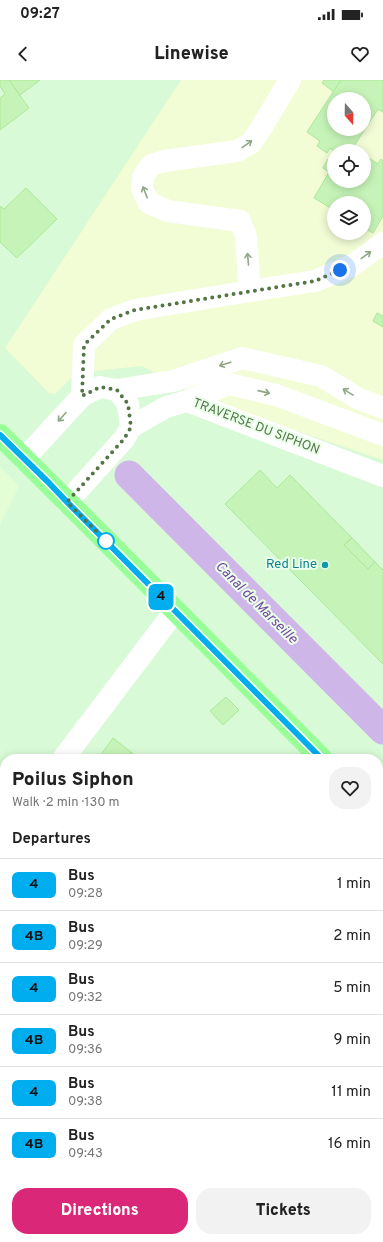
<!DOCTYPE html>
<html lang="en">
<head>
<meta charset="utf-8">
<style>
	body { margin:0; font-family:Overpass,sans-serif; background:#f2f2f2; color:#222; height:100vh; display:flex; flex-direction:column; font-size:15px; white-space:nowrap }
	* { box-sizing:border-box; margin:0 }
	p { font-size:13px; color:#767676 }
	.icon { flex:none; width:22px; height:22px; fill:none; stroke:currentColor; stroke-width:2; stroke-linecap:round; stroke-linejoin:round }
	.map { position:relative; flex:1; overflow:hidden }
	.details { position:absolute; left:0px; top:674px; width:383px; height:488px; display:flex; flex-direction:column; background:#fff; border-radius:16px 16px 0 0; box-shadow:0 2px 10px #0003 }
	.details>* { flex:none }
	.badge { padding:0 8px; border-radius:6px; font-size:14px; line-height:26px }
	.needle { width:26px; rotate:160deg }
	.tools { position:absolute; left:327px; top:12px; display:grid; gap:8px }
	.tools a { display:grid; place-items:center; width:44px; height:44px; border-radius:50%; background:#fff; box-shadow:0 2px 10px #0003; font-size:20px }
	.you { position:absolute; width:20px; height:20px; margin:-10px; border:3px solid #fff; border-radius:50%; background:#1a73e8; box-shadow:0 0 0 6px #1a73e833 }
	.map>.badge { position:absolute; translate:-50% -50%; box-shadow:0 0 0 2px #fff }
	h2 { padding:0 12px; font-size:15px; line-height:36px }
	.round { display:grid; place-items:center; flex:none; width:42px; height:42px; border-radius:16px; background:#f2f2f2 }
	.summary { display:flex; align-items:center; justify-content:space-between; height:68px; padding:0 12px }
	h1 { font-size:19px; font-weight:800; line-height:30px }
	.action { display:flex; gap:8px; margin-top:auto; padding:8px 12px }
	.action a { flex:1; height:46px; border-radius:16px; background:#db2777; color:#fff; font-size:16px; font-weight:800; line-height:46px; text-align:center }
	.action a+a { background:#f2f2f2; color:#222 }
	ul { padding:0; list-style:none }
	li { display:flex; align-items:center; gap:12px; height:52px; padding:0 12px; border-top:1px solid #e0e0e0 }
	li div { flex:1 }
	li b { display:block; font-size:15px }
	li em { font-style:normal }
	li .badge { min-width:44px; font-weight:700; text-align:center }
	.status { display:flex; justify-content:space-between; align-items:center; height:28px; padding:0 20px; background:#fff; direction:ltr }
	.status svg { height:11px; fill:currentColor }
	header { display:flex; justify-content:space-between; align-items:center; height:52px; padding:0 12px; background:#fff; font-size:18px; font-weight:800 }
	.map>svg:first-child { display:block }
	.residential { fill:#d9fad6; fill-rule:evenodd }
	.commercial { fill:#e3fed5 }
	.medical { fill:#f2fcd5; fill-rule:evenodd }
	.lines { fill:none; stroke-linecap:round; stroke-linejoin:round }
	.canal { stroke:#cfb6e8; stroke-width:29 }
	.building { fill:#c6f4b8; stroke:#ace898; fill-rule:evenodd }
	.minor { stroke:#fff; stroke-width:22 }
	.major { stroke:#98ff98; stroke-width:22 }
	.oneway { stroke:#90a687 }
	.line-casing { stroke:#fff; stroke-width:9 }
	.line { stroke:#00adee; stroke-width:6 }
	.walk { stroke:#547647; stroke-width:4; stroke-dasharray:0 7.2 }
	.stop-dot { fill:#fff; stroke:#00adee; stroke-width:2 }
	.culture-dot { fill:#0f9aa8; stroke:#eaffea; stroke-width:1.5 }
	.labels { text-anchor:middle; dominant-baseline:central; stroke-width:4; stroke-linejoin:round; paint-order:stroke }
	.street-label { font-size:13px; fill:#547647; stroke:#eaffea }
	.culture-label { font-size:13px; fill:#0d838f; stroke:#eaffea; text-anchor:end }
	.water-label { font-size:14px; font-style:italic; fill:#7748a1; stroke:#eaffea }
</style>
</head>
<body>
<div class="status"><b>09:27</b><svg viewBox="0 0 49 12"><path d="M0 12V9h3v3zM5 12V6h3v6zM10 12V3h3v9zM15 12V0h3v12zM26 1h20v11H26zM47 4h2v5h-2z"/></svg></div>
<header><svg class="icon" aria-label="back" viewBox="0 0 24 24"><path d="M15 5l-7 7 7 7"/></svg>Linewise<svg class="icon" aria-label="heart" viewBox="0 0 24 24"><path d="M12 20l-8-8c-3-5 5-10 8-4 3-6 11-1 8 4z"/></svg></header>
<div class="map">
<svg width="383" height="1162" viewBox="0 0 383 1162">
	<rect width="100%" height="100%" fill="#e3fde2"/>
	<path class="residential" d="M 0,0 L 383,0 L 383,1162 L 0,1162 ZM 334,19 L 364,19 L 364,49 L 334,49 ZM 334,71 L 364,71 L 364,101 L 334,101 ZM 334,123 L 364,123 L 364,153 L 334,153 ZM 5,679 L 378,679 L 378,1157 L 5,1157 Z"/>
	<path class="commercial" d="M 0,387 L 19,406 L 0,445 Z"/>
	<path class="medical" d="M 181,0 L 383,0 L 383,380 L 288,348 L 214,326 L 142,286 L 76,293 L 55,314 L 49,313 L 5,268 ZM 334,19 L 364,19 L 364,49 L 334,49 ZM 334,71 L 364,71 L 364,101 L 334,101 ZM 334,123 L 364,123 L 364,153 L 334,153 Z"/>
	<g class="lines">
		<path class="canal" d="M 129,395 L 383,650"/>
	</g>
	<g class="building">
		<path d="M 0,0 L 9,0 L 29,28 L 0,50 L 0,18 L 5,14 L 0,6 Z"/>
		<path d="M 9,0 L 40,0 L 20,15 Z"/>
		<path d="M 324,0 L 341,0 L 334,12 L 322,3 Z"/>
		<path d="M 341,0 L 383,0 L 383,32 L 378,29 L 354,66 L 361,71 L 334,71 L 330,68 L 327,73 L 317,66 L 320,61 L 307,52 ZM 334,19 L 364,19 L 364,49 L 334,49 Z"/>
		<path d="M 364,73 L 367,75 L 366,76 L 378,84 L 381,79 L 383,81 L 383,136 L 373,153 L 364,148 L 364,123 L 334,123 L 334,130 L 314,118 L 329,92 L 323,88 L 328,79 L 334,83 L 334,101 L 364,101 Z"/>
		<path d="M 26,108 L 57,139 L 17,178 L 0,162 L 0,126 L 4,129 Z"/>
		<path d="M 377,233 L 383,236 L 383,247 L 373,241 Z"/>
		<path d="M 260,390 L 277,408 L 290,395 L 352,458 L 344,465 L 368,489 L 375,482 L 383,490 L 383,584 L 225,424 Z"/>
		<path d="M 352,458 L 375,482 L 368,489 L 344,465 Z"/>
		<path d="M 226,617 L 239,630 L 223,645 L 210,631 Z"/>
		<path d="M 113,658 L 131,672 L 127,677 L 130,679 L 98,679 Z"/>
		<path d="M 131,672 L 140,679 L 130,679 L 127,677 Z"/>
		<path d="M 383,954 L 383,997 L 378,1000 L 378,956 Z"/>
		<path d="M 378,1072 L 383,1078 L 383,1081 L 379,1084 L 383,1089 L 383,1129 L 378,1133 Z"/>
		<path d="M 47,1157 L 81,1157 L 77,1162 L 54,1162 Z"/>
		<path d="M 173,1157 L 193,1157 L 194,1162 L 175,1162 Z"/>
		<path d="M 224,1157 L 274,1157 L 275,1162 L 226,1162 Z"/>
	</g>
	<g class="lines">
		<g class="minor">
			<path d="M 250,211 L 315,201 L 353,185 L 383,163"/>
			<path d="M 117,310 L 173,301 L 242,278 L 321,296 L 359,319 L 383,328"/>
			<path d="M 82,316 L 84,265 L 111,239 L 135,230 L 250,211 L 246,157 L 240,141 L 168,131 L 149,123 L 142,109 L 143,97 L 151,85 L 164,81 L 237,71 L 251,63 L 260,50 L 290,0"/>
			<path d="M 187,321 L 229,304 L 276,315 L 383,355"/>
			<path d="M 131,347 L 166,327 L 187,321 L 383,396"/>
			<path d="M 24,379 L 82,316 L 100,307 L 117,310 L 128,324 L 131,347 L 124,359 L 67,422"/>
			<path d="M 63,679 L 175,531"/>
			<path d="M 0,763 L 5,756"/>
			<path d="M 378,1143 L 383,1138"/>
			<path d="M 315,1157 L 320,1162"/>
			<path d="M 356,1162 L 362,1157"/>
		</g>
		<g class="major">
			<path d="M 0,355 C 109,462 215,571 322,679"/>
			<path d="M 378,735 L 383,740"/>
		</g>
	</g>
	<defs><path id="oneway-shaft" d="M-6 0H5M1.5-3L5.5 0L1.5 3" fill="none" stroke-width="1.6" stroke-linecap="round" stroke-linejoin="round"/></defs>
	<g class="oneway">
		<use href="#oneway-shaft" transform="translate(247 64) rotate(-36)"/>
		<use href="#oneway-shaft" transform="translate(145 112) rotate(-111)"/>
		<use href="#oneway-shaft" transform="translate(366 175) rotate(-36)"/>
		<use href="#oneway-shaft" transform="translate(248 179) rotate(-95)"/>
		<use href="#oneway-shaft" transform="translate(225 284) rotate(162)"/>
		<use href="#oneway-shaft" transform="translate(264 312) rotate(13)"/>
		<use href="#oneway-shaft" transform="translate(348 312) rotate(-149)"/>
		<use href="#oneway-shaft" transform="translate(62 337) rotate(132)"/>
	</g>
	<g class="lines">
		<defs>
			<path id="line" d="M 0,355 L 48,402 L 67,422 L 322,679"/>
		</defs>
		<use href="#line" class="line-casing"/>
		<use href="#line" class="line"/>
		<path class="walk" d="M 106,461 L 67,422 L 124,359 L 131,347 L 128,324 L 117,310 L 100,307 L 82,316 L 84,265 L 111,239 L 135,230 L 315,201 L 340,190"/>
	</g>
	<circle class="stop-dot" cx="106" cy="461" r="8"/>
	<circle class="culture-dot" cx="325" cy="485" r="4"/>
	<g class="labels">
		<g class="street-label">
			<text transform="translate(256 347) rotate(21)">TRAVERSE DU SIPHON</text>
		</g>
		<g class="culture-label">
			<text x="317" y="485">Red Line</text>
		</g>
		<g class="water-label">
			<text transform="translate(256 523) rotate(45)">Canal de Marseille</text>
		</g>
	</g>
</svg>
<div class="tools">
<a><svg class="needle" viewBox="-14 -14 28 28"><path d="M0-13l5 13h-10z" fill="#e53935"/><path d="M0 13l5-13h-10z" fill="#767676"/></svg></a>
<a><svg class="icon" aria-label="locate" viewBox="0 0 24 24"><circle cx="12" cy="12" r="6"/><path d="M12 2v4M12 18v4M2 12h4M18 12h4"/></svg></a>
<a><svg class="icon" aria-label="layers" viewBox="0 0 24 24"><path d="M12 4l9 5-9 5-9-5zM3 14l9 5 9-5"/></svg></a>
</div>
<div class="you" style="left:340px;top:190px"></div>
<b class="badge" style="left:161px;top:517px;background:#00adee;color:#111">4</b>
<section class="details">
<div class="summary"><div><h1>Poilus Siphon</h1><p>Walk · 2 min · 130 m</p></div><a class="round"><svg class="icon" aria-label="heart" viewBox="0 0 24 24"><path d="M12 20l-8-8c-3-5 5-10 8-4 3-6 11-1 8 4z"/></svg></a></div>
<h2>Departures</h2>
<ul>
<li><span class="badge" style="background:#00adee;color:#111">4</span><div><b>Bus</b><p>09:28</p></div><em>1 min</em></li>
<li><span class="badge" style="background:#00adee;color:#111">4B</span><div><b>Bus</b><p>09:29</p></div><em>2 min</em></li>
<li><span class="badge" style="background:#00adee;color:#111">4</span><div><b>Bus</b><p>09:32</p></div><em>5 min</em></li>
<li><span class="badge" style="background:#00adee;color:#111">4B</span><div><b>Bus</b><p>09:36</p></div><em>9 min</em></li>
<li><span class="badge" style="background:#00adee;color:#111">4</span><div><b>Bus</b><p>09:38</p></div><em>11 min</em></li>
<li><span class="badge" style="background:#00adee;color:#111">4B</span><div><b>Bus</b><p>09:43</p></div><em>16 min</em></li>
</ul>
<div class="action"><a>Directions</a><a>Tickets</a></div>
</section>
</div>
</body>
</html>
